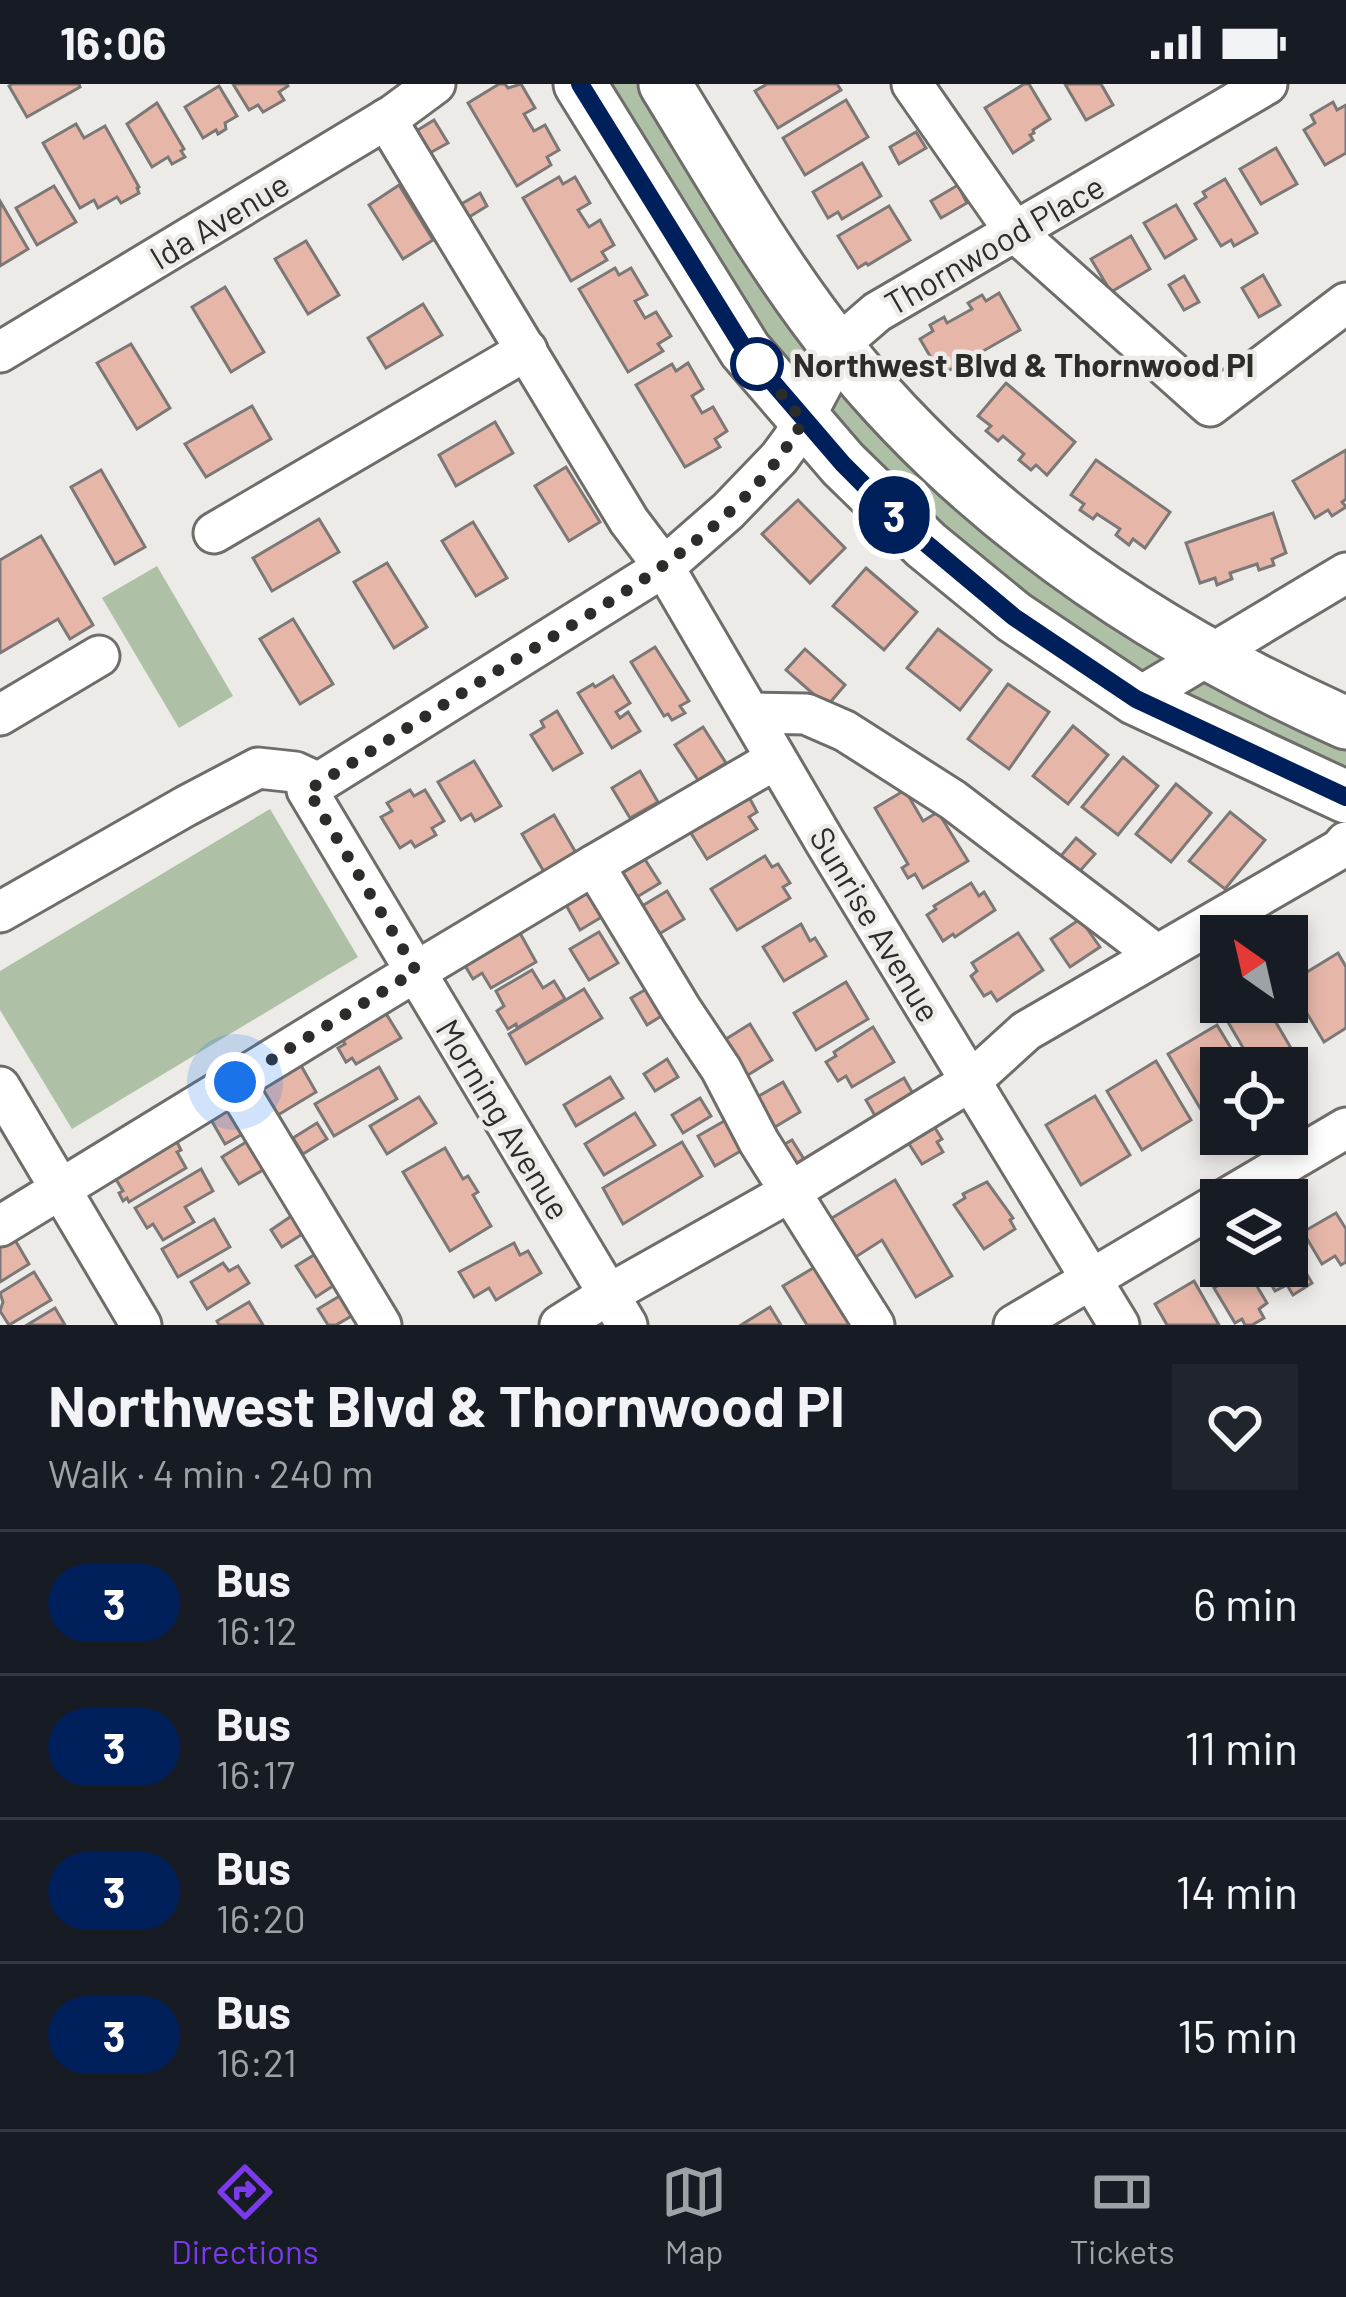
<!DOCTYPE html>
<html lang="en">
<head>
<meta charset="utf-8">
<style>
	body { margin:0; font-family:Barlow,sans-serif; background:#20242c; color:#f1f3f6; height:100vh; display:flex; flex-direction:column; font-size:45px; white-space:nowrap }
	* { box-sizing:border-box; margin:0 }
	p { font-size:39px; color:#9ea1a6 }
	.icon { flex:none; width:66px; height:66px; fill:none; stroke:currentColor; stroke-width:2; stroke-linecap:round; stroke-linejoin:round }
	.map { position:relative; height:1241px; overflow:hidden }
	.drawer { display:flex; flex-direction:column; background:#171b24; flex:1 }
	.drawer>* { flex:none }
	.badge { padding:0 24px; border-radius:39px; font-size:42px; line-height:78px }
	.needle { width:78px; rotate:326deg }
	.controls { position:absolute; left:1200px; top:831px; display:grid; gap:24px }
	.controls a { display:grid; place-items:center; width:108px; height:108px; border-radius:0px; background:#171b24; box-shadow:0 6px 18px #0003; font-size:60px }
	.you { position:absolute; width:60px; height:60px; margin:-30px; border:9px solid #fff; border-radius:50%; background:#1a73e8; box-shadow:0 0 0 18px #1a73e833 }
	.map>.badge { position:absolute; translate:-50% -50%; box-shadow:0 0 0 6px #fff }
	.round { display:grid; place-items:center; flex:none; width:126px; height:126px; border-radius:0px; background:#20242c }
	.headline { display:flex; align-items:center; justify-content:space-between; height:204px; padding:0 48px }
	h1 { font-size:57px; font-weight:700; line-height:90px }
	ul { padding:0; list-style:none }
	li { display:flex; align-items:center; gap:36px; height:144px; padding:0 48px; border-top:3px solid #363941 }
	li div { flex:1 }
	li b { display:block; font-size:45px }
	li em { font-style:normal }
	li .badge { min-width:132px; font-weight:700; text-align:center }
	.status { display:flex; justify-content:space-between; align-items:center; height:84px; padding:0 60px; background:#171b24; direction:ltr }
	.status svg { height:33px; fill:currentColor }
	.tab-bar { display:flex; justify-content:space-around; align-items:center; height:168px; border-top:3px solid #363941; background:#171b24; font-size:33px; color:#9ea1a6 }
	.tab-bar a { display:grid; justify-items:center; gap:6px }
	.tab-bar .current { color:#7c3aed }
	.map>svg:first-child { display:block }
	.green { fill:#aec1a7 }
	.building { fill:#e6b7a9; stroke:#7b7877; stroke-width:3 }
	.lines { fill:none; stroke-linecap:round; stroke-linejoin:round }
	.minor-casing { stroke:#6e6d6a; stroke-width:45 }
	.major-casing { stroke:#6e6d6a; stroke-width:57 }
	.minor { stroke:#fff; stroke-width:39 }
	.major { stroke:#fff; stroke-width:51 }
	.line-casing { stroke:#fff; stroke-width:27 }
	.line { stroke:#00205b; stroke-width:18 }
	.walk { stroke:#2c2c2a; stroke-width:12; stroke-dasharray:0 21.6 }
	.stop-dot { fill:#fff; stroke:#00205b; stroke-width:6 }
	.labels { text-anchor:middle; dominant-baseline:central; stroke-width:9; stroke-linejoin:round; paint-order:stroke }
	.street-label { font-size:33px; fill:#2c2c2a; stroke:#edebe8 }
	.stop-label { font-size:33px; font-weight:bold; fill:#2c2c2a; stroke:#edebe8; text-anchor:start }
</style>
</head>
<body>
<div class="status"><b>16:06</b><svg viewBox="0 0 49 12"><path d="M0 12V9h3v3zM5 12V6h3v6zM10 12V3h3v9zM15 12V0h3v12zM26 1h20v11H26zM47 4h2v5h-2z"/></svg></div>
<div class="map">
<svg width="1346" height="1241" viewBox="0 0 1346 1241">
	<rect width="100%" height="100%" fill="#edebe8"/>
	<g class="green">
		<path d="M 580,0 L 665,0 L 925,361 L 1346,639 L 1346,713 L 1136,615 L 883,421 Z"/>
		<path d="M 157,482 L 233,612 L 179,644 L 102,514 Z"/>
		<path d="M 270,725 L 358,873 L 72,1045 L 0,926 L 0,887 Z"/>
	</g>
	<g class="building">
		<path d="M 12,0 L 79,0 L 80,3 L 27,33 L 9,2 Z"/>
		<path d="M 233,0 L 287,0 L 288,2 L 279,8 L 284,16 L 263,28 L 258,21 L 249,26 Z"/>
		<path d="M 499,0 L 505,0 L 508,4 L 521,0 L 535,24 L 524,30 L 534,47 L 545,41 L 559,66 L 547,73 L 551,81 L 517,102 L 468,19 Z"/>
		<path d="M 767,0 L 837,0 L 841,6 L 778,44 L 755,7 Z"/>
		<path d="M 1024,0 L 1029,0 L 1050,35 L 1033,46 L 1034,49 L 1030,51 L 1033,56 L 1013,69 L 985,24 Z"/>
		<path d="M 1065,0 L 1101,0 L 1113,21 L 1086,36 Z"/>
		<path d="M 219,2 L 237,32 L 225,39 L 226,45 L 218,50 L 216,46 L 203,54 L 185,23 Z"/>
		<path d="M 846,16 L 868,53 L 805,91 L 783,54 Z"/>
		<path d="M 1333,18 L 1337,26 L 1346,21 L 1346,69 L 1325,81 L 1304,46 L 1315,39 L 1311,31 Z"/>
		<path d="M 157,19 L 184,65 L 181,67 L 185,73 L 172,80 L 168,73 L 152,83 L 127,40 Z"/>
		<path d="M 434,36 L 448,59 L 426,71 L 413,49 Z"/>
		<path d="M 76,40 L 84,54 L 105,42 L 139,103 L 137,104 L 139,109 L 121,119 L 117,113 L 98,124 L 94,116 L 80,124 L 43,59 Z"/>
		<path d="M 916,48 L 926,64 L 899,80 L 890,63 Z"/>
		<path d="M 1276,64 L 1297,100 L 1261,120 L 1240,85 Z"/>
		<path d="M 862,79 L 881,112 L 842,135 L 838,128 L 828,134 L 813,108 Z"/>
		<path d="M 559,93 L 563,100 L 575,93 L 590,119 L 578,126 L 589,143 L 600,136 L 614,161 L 602,168 L 607,176 L 571,197 L 523,114 Z"/>
		<path d="M 1225,95 L 1257,149 L 1234,162 L 1231,156 L 1221,162 L 1195,120 L 1206,113 L 1203,108 Z"/>
		<path d="M 399,101 L 433,156 L 403,175 L 369,121 Z"/>
		<path d="M 958,101 L 967,119 L 941,134 L 931,117 Z"/>
		<path d="M 54,102 L 76,138 L 37,161 L 16,124 Z"/>
		<path d="M 480,109 L 487,122 L 466,135 L 458,122 Z"/>
		<path d="M 0,117 L 28,165 L 0,182 Z"/>
		<path d="M 1176,121 L 1196,155 L 1165,174 L 1144,139 Z"/>
		<path d="M 889,122 L 910,156 L 868,181 L 866,179 L 858,184 L 838,152 Z"/>
		<path d="M 1131,152 L 1150,185 L 1111,208 L 1091,175 Z"/>
		<path d="M 306,157 L 339,211 L 308,230 L 275,175 Z"/>
		<path d="M 615,184 L 619,191 L 631,184 L 647,211 L 635,217 L 645,234 L 656,228 L 671,252 L 658,260 L 663,267 L 628,288 L 579,205 Z"/>
		<path d="M 1263,191 L 1280,221 L 1259,233 L 1242,204 Z"/>
		<path d="M 1184,192 L 1199,218 L 1184,226 L 1169,201 Z"/>
		<path d="M 225,203 L 264,268 L 231,288 L 192,223 Z"/>
		<path d="M 999,209 L 1020,246 L 941,291 L 920,255 L 933,247 L 930,241 L 944,233 L 947,239 L 972,225 L 968,219 L 982,211 L 986,217 Z"/>
		<path d="M 423,220 L 442,251 L 386,284 L 368,254 Z"/>
		<path d="M 131,260 L 170,324 L 137,345 L 97,279 Z"/>
		<path d="M 688,279 L 703,305 L 692,312 L 702,329 L 713,323 L 727,347 L 715,355 L 720,363 L 685,383 L 636,301 L 672,280 L 676,287 Z"/>
		<path d="M 1006,299 L 1075,358 L 1047,391 L 1036,381 L 1031,386 L 1019,376 L 1024,370 L 1003,352 L 998,357 L 986,347 L 991,342 L 978,332 Z"/>
		<path d="M 252,322 L 271,355 L 206,393 L 185,360 Z"/>
		<path d="M 495,338 L 513,369 L 456,402 L 439,371 Z"/>
		<path d="M 1346,366 L 1346,415 L 1342,418 L 1346,423 L 1332,432 L 1328,426 L 1315,434 L 1293,397 Z"/>
		<path d="M 1096,376 L 1170,428 L 1145,464 L 1133,455 L 1129,461 L 1116,451 L 1120,445 L 1097,430 L 1093,435 L 1080,426 L 1084,420 L 1071,411 Z"/>
		<path d="M 566,383 L 600,438 L 569,457 L 535,402 Z"/>
		<path d="M 101,386 L 145,463 L 115,480 L 71,403 Z"/>
		<path d="M 798,416 L 845,464 L 810,499 L 762,450 Z"/>
		<path d="M 1273,429 L 1286,469 L 1272,475 L 1274,481 L 1259,486 L 1257,480 L 1230,489 L 1232,495 L 1217,501 L 1215,494 L 1200,499 L 1186,459 Z"/>
		<path d="M 319,435 L 339,468 L 272,507 L 253,474 Z"/>
		<path d="M 473,438 L 507,494 L 476,512 L 442,457 Z"/>
		<path d="M 41,452 L 93,541 L 70,555 L 58,535 L 0,569 L 0,476 Z"/>
		<path d="M 387,479 L 427,543 L 394,564 L 354,498 Z"/>
		<path d="M 866,484 L 917,528 L 884,566 L 833,522 Z"/>
		<path d="M 293,535 L 333,600 L 300,620 L 260,555 Z"/>
		<path d="M 938,545 L 991,586 L 960,626 L 907,584 Z"/>
		<path d="M 655,563 L 689,617 L 680,622 L 685,629 L 672,636 L 668,630 L 664,632 L 631,578 Z"/>
		<path d="M 805,565 L 845,601 L 827,622 L 786,586 Z"/>
		<path d="M 613,592 L 630,619 L 616,628 L 620,634 L 628,628 L 640,647 L 612,664 L 578,609 L 593,600 L 595,603 Z"/>
		<path d="M 1008,600 L 1049,628 L 1009,685 L 968,655 Z"/>
		<path d="M 557,627 L 582,669 L 553,686 L 531,651 L 544,643 L 541,637 Z"/>
		<path d="M 1073,642 L 1108,671 L 1068,720 L 1033,692 Z"/>
		<path d="M 703,643 L 726,679 L 698,696 L 675,661 Z"/>
		<path d="M 1123,673 L 1158,702 L 1118,751 L 1082,723 Z"/>
		<path d="M 474,677 L 501,722 L 475,737 L 471,730 L 461,736 L 438,698 Z"/>
		<path d="M 640,687 L 658,718 L 630,734 L 612,704 Z"/>
		<path d="M 1176,700 L 1211,729 L 1171,778 L 1136,750 Z"/>
		<path d="M 410,706 L 414,712 L 425,706 L 444,737 L 432,744 L 436,751 L 415,763 L 411,757 L 400,764 L 381,733 L 392,727 L 387,719 Z"/>
		<path d="M 905,706 L 923,737 L 938,728 L 968,777 L 923,804 L 915,790 L 908,794 L 902,784 L 908,780 L 875,724 Z"/>
		<path d="M 749,713 L 757,728 L 749,733 L 757,745 L 707,775 L 689,746 L 740,715 L 742,718 Z"/>
		<path d="M 1230,728 L 1265,756 L 1225,805 L 1189,777 Z"/>
		<path d="M 554,731 L 579,774 L 547,793 L 522,750 Z"/>
		<path d="M 1076,754 L 1095,770 L 1079,788 L 1060,773 Z"/>
		<path d="M 765,772 L 772,783 L 778,780 L 790,799 L 783,803 L 790,814 L 737,846 L 711,805 Z"/>
		<path d="M 644,774 L 660,799 L 632,816 L 617,790 Z"/>
		<path d="M 971,799 L 979,812 L 984,808 L 995,826 L 955,853 L 953,850 L 943,857 L 927,831 L 936,825 L 934,822 Z"/>
		<path d="M 591,806 L 605,831 L 580,846 L 566,821 Z"/>
		<path d="M 667,807 L 684,835 L 654,853 L 637,825 Z"/>
		<path d="M 1080,835 L 1100,863 L 1070,883 L 1051,855 Z"/>
		<path d="M 515,840 L 536,878 L 491,904 L 482,889 L 473,895 L 462,877 Z"/>
		<path d="M 801,840 L 810,857 L 815,854 L 826,872 L 784,897 L 763,863 Z"/>
		<path d="M 599,848 L 618,879 L 589,896 L 570,865 Z"/>
		<path d="M 1018,849 L 1043,886 L 997,917 L 991,908 L 984,912 L 971,892 L 977,887 L 972,879 Z"/>
		<path d="M 1338,869 L 1346,883 L 1346,944 L 1324,958 L 1289,899 Z"/>
		<path d="M 532,886 L 543,904 L 554,897 L 565,915 L 517,944 L 516,940 L 508,945 L 497,927 L 504,922 L 496,907 Z"/>
		<path d="M 846,898 L 868,935 L 816,966 L 794,929 Z"/>
		<path d="M 655,900 L 671,926 L 647,941 L 631,914 Z"/>
		<path d="M 584,905 L 602,934 L 526,980 L 509,950 Z"/>
		<path d="M 1238,918 L 1264,918 L 1295,971 L 1273,984 L 1255,984 L 1225,933 L 1241,924 Z"/>
		<path d="M 382,923 L 401,954 L 356,980 L 352,974 L 346,978 L 338,964 L 345,960 L 339,949 Z"/>
		<path d="M 750,940 L 772,976 L 740,996 L 718,960 Z"/>
		<path d="M 1217,941 L 1243,984 L 1221,984 L 1221,1019 L 1203,1029 L 1168,970 Z"/>
		<path d="M 873,943 L 894,978 L 852,1003 L 846,992 L 838,997 L 826,978 L 836,972 L 834,968 Z"/>
		<path d="M 667,975 L 678,993 L 655,1007 L 644,990 Z"/>
		<path d="M 1156,977 L 1191,1036 L 1142,1066 L 1107,1007 Z"/>
		<path d="M 299,978 L 316,1008 L 273,1034 L 255,1004 Z"/>
		<path d="M 379,983 L 397,1015 L 334,1052 L 315,1020 Z"/>
		<path d="M 610,993 L 623,1014 L 576,1042 L 564,1021 Z"/>
		<path d="M 904,994 L 916,1015 L 878,1037 L 866,1016 Z"/>
		<path d="M 783,998 L 800,1028 L 770,1046 L 752,1016 Z"/>
		<path d="M 1095,1012 L 1130,1071 L 1081,1101 L 1046,1041 Z"/>
		<path d="M 419,1013 L 436,1039 L 387,1070 L 370,1042 Z"/>
		<path d="M 700,1014 L 711,1032 L 683,1049 L 672,1031 Z"/>
		<path d="M 232,1020 L 248,1047 L 225,1060 L 210,1034 Z"/>
		<path d="M 635,1029 L 655,1061 L 604,1091 L 585,1060 Z"/>
		<path d="M 928,1033 L 942,1055 L 937,1058 L 943,1068 L 922,1080 L 902,1049 Z"/>
		<path d="M 726,1036 L 744,1065 L 715,1082 L 698,1052 Z"/>
		<path d="M 317,1039 L 327,1055 L 303,1070 L 293,1054 Z"/>
		<path d="M 251,1055 L 268,1083 L 239,1100 L 222,1073 Z"/>
		<path d="M 792,1056 L 807,1080 L 789,1090 L 774,1066 Z"/>
		<path d="M 177,1058 L 181,1066 L 177,1068 L 186,1084 L 129,1118 L 127,1114 L 123,1117 L 119,1109 L 123,1107 L 114,1092 Z"/>
		<path d="M 682,1058 L 702,1092 L 623,1140 L 603,1104 Z"/>
		<path d="M 445,1064 L 463,1095 L 468,1092 L 478,1108 L 473,1111 L 491,1142 L 450,1167 L 403,1088 Z"/>
		<path d="M 201,1085 L 213,1107 L 185,1123 L 194,1138 L 163,1156 L 153,1140 L 147,1144 L 135,1124 Z"/>
		<path d="M 895,1096 L 952,1192 L 916,1213 L 882,1156 L 851,1176 L 827,1137 Z"/>
		<path d="M 987,1098 L 1013,1134 L 1010,1136 L 1015,1145 L 984,1165 L 954,1121 L 965,1114 L 963,1110 Z"/>
		<path d="M 1336,1129 L 1346,1145 L 1346,1178 L 1341,1181 L 1335,1172 L 1322,1180 L 1303,1148 Z"/>
		<path d="M 293,1131 L 304,1149 L 282,1163 L 271,1146 Z"/>
		<path d="M 214,1135 L 230,1163 L 178,1193 L 162,1165 Z"/>
		<path d="M 11,1149 L 29,1180 L 0,1198 L 0,1156 Z"/>
		<path d="M 1288,1158 L 1312,1199 L 1293,1211 L 1287,1201 L 1275,1207 L 1261,1182 L 1287,1182 Z"/>
		<path d="M 514,1159 L 520,1171 L 528,1167 L 541,1189 L 496,1216 L 489,1204 L 474,1213 L 459,1188 Z"/>
		<path d="M 322,1166 L 342,1196 L 316,1213 L 296,1182 Z"/>
		<path d="M 223,1179 L 229,1187 L 238,1182 L 249,1199 L 207,1225 L 191,1198 Z"/>
		<path d="M 820,1180 L 857,1241 L 807,1241 L 783,1202 Z"/>
		<path d="M 1246,1184 L 1267,1219 L 1259,1225 L 1264,1234 L 1252,1241 L 1245,1241 L 1242,1235 L 1235,1239 L 1214,1204 Z"/>
		<path d="M 34,1188 L 51,1216 L 9,1241 L 0,1227 L 3,1218 L 0,1209 Z"/>
		<path d="M 1194,1197 L 1219,1241 L 1167,1241 L 1155,1220 Z"/>
		<path d="M 343,1210 L 355,1230 L 336,1241 L 328,1241 L 318,1225 Z"/>
		<path d="M 249,1218 L 263,1241 L 219,1241 L 217,1237 Z"/>
		<path d="M 770,1223 L 781,1241 L 741,1241 Z"/>
		<path d="M 55,1224 L 65,1241 L 27,1241 Z"/>
	</g>
	<g class="lines">
		<defs>
			<g id="minor">
				<path d="M 912,0 L 1015,148 L 1210,322 L 1346,219"/>
				<path d="M 386,35 L 629,437 L 664,483 L 825,758 L 1119,1241"/>
				<path d="M 0,268 L 393,31 L 435,0"/>
				<path d="M 214,449 L 527,266"/>
				<path d="M 1136,615 L 1346,489"/>
				<path d="M 750,629 L 806,630 L 845,647 L 953,716 L 1157,871"/>
				<path d="M 0,631 L 99,572"/>
				<path d="M 594,781 L 776,675"/>
				<path d="M 0,828 L 186,722 L 258,684 L 295,688 L 319,699"/>
				<path d="M 234,998 L 381,1241"/>
				<path d="M 0,1003 L 141,1241"/>
				<path d="M 1224,1116 L 1346,1044"/>
				<path d="M 0,1142 L 392,902 L 594,781 L 681,925 L 721,985 L 759,1058 L 874,1241"/>
				<path d="M 560,1241 L 609,1210 L 790,1108 L 971,997 L 1026,947 L 1340,765 L 1346,758"/>
				<path d="M 627,1241 L 307,706 L 664,483 L 728,427 L 779,374 L 793,355 L 840,267 L 855,247 L 877,228 L 1267,0"/>
				<path d="M 1014,1241 L 1221,1118"/>
			</g>
			<g id="major">
				<path d="M 580,0 L 745,266 L 843,380 L 926,461 L 1014,533 L 1136,615 L 1346,713"/>
				<path d="M 665,0 C 721,91 774,185 841,268 C 975,434 1153,553 1346,639"/>
			</g>
		</defs>
		<use href="#minor" class="minor-casing"/>
		<use href="#major" class="major-casing"/>
		<use href="#minor" class="minor"/>
		<use href="#major" class="major"/>
	</g>
	<g class="lines">
		<defs>
			<path id="line" d="M 580,0 L 745,266 L 843,380 L 904,441 L 1014,533 L 1136,615 L 1346,713"/>
		</defs>
		<use href="#line" class="line-casing"/>
		<use href="#line" class="line"/>
		<path class="walk" d="M 235,998 L 416,887 L 308,706 C 376,665 442,621 510,579 C 613,515 742,446 803,337 L 757,280"/>
	</g>
	<circle class="stop-dot" cx="757" cy="280" r="24"/>
	<g class="labels">
		<g class="street-label">
			<text transform="translate(219 136) rotate(-31)">Ida Avenue</text>
			<text transform="translate(994 160) rotate(-30)">Thornwood Place</text>
			<text transform="translate(876 840) rotate(59)">Sunrise Avenue</text>
			<text transform="translate(504 1035) rotate(59)">Morning Avenue</text>
		</g>
		<g class="stop-label">
			<text x="793" y="280">Northwest Blvd &amp; Thornwood Pl</text>
		</g>
	</g>
</svg>
<div class="controls">
<a><svg class="needle" viewBox="-14 -14 28 28"><path d="M0-13l5 13h-10z" fill="#e53935"/><path d="M0 13l5-13h-10z" fill="#9ea1a6"/></svg></a>
<a><svg class="icon" aria-label="locate" viewBox="0 0 24 24"><circle cx="12" cy="12" r="6"/><path d="M12 2v4M12 18v4M2 12h4M18 12h4"/></svg></a>
<a><svg class="icon" aria-label="layers" viewBox="0 0 24 24"><path d="M12 4l9 5-9 5-9-5zM3 14l9 5 9-5"/></svg></a>
</div>
<div class="you" style="left:235px;top:998px"></div>
<b class="badge" style="left:894px;top:431px;background:#00205b;color:#fff">3</b>
</div>
<section class="drawer">
<div class="headline"><div><h1>Northwest Blvd &amp; Thornwood Pl</h1><p>Walk · 4 min · 240 m</p></div><a class="round"><svg class="icon" aria-label="heart" viewBox="0 0 24 24"><path d="M12 20l-8-8c-3-5 5-10 8-4 3-6 11-1 8 4z"/></svg></a></div>
<ul>
<li><span class="badge" style="background:#00205b;color:#fff">3</span><div><b>Bus</b><p>16:12</p></div><em>6 min</em></li>
<li><span class="badge" style="background:#00205b;color:#fff">3</span><div><b>Bus</b><p>16:17</p></div><em>11 min</em></li>
<li><span class="badge" style="background:#00205b;color:#fff">3</span><div><b>Bus</b><p>16:20</p></div><em>14 min</em></li>
<li><span class="badge" style="background:#00205b;color:#fff">3</span><div><b>Bus</b><p>16:21</p></div><em>15 min</em></li>
</ul>
</section>
<nav class="tab-bar">
<a class="current"><svg class="icon" aria-label="directions" viewBox="0 0 24 24"><path d="M12 3l9 9-9 9-9-9zM9 14v-3h6M13 9l2 2-2 2"/></svg>Directions</a>
<a><svg class="icon" aria-label="map" viewBox="0 0 24 24"><path d="M3 6l6-2 6 2 6-2v14l-6 2-6-2-6 2zM9 4v14M15 6v14"/></svg>Map</a>
<a><svg class="icon" aria-label="tickets" viewBox="0 0 24 24"><path d="M3 7h18v10H3zM15 7v10"/></svg>Tickets</a>
</nav>
</body>
</html>
